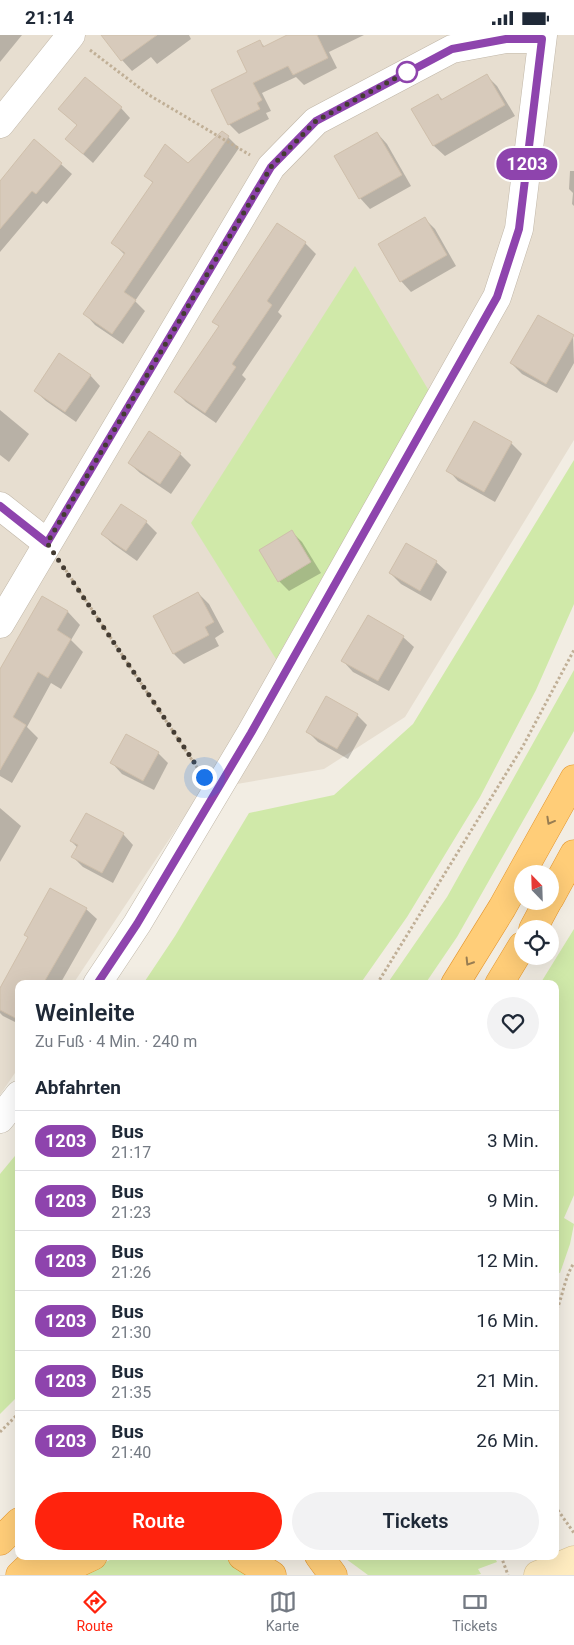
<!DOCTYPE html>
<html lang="de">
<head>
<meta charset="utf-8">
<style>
	body { margin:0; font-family:Roboto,sans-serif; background:#f2f2f3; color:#1f2937; height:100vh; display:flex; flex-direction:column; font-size:19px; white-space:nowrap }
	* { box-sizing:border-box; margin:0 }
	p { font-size:16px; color:#747a83 }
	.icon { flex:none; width:28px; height:28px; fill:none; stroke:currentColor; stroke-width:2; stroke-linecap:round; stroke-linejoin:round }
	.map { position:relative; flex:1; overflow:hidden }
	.drawer { position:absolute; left:15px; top:945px; width:544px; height:580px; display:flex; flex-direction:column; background:#fff; border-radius:10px; box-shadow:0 5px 20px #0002 }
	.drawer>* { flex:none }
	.badge { padding:0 10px; border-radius:16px; font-size:18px; line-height:32px }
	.needle { width:32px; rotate:337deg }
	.fabs { position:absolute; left:514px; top:830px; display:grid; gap:10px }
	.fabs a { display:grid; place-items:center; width:45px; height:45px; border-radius:50%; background:#fff; box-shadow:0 5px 20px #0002; font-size:25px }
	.you { position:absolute; width:25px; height:25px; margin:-12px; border:4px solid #fff; border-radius:50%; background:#1a73e8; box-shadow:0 0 0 8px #1a73e833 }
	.map>.badge { position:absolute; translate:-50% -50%; box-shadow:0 0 0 2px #fff }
	h2 { padding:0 20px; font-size:19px; line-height:45px }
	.round { display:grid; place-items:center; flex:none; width:52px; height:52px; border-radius:26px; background:#f2f2f3 }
	.summary { display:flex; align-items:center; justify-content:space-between; height:85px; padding:0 20px }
	h1 { font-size:24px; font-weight:600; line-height:38px }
	.button { display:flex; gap:10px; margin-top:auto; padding:10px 20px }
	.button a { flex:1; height:58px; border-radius:30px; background:#ff230d; color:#fff; font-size:20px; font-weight:600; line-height:58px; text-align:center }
	.button a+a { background:#f2f2f3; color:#1f2937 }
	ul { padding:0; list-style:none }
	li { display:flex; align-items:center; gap:15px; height:60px; padding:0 20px; border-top:1px solid #e0e1e3 }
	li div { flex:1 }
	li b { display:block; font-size:19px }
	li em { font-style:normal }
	li .badge { min-width:55px; font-weight:700; text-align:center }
	.status { display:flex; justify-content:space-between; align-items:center; height:35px; padding:0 25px; background:#fff; direction:ltr }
	.status svg { height:14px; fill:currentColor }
	.tab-bar { display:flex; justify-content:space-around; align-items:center; height:70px; border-top:1px solid #e0e1e3; background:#fff; font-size:14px; color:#747a83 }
	.tab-bar a { display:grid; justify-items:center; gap:2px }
	.tab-bar .current { color:#ff230d }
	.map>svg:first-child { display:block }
	.residential { fill:#e7ded0 }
	.green { fill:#d0e9a9 }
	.shadow { fill:#0003 }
	.building { fill:#d7cabb; stroke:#cfbfab }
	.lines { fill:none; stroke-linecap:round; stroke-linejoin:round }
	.minor-casing { stroke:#c1b7a8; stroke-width:29 }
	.secondary-casing { stroke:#d8c192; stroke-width:29 }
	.trunk-casing { stroke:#e4952b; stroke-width:29 }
	.path { stroke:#c0af96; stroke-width:3; stroke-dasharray:2.5 2.5; stroke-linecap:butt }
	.minor { stroke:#fff; stroke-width:28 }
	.secondary { stroke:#ffecc0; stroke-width:28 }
	.trunk { stroke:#ffcd78; stroke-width:28 }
	.oneway { stroke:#987d52 }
	.line-casing { stroke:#fff; stroke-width:11 }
	.line { stroke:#8e44ad; stroke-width:8 }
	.walk { stroke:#443c33; stroke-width:5; stroke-dasharray:0 9 }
	.stop-dot { fill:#fff; stroke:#8e44ad; stroke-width:2.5 }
</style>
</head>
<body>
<div class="status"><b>21:14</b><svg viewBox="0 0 49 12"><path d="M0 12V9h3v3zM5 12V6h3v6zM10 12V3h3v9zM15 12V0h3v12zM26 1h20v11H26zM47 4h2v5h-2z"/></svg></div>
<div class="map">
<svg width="574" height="1540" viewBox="0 0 574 1540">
	<rect width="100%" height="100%" fill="#f2ede3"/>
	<path class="residential" d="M 0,0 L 574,0 L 574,405 L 405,682 L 324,734 L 202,755 L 73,949 L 19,949 L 19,1032 L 0,1060 Z"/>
	<g class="green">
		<path d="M 355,231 L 429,356 L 276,624 L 191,488 Z"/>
		<path d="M 574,425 L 574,569 L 536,655 L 480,762 L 407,882 L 360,949 L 143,949 L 175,901 L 249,778 L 334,760 L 413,689 Z"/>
		<path d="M 574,635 L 574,696 L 457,902 L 425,949 L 387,949 L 447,862 Z"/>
		<path d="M 574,894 L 574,1160 L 564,1183 L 574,1189 L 570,1209 L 560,1238 L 555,1237 L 555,949 L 540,949 Z"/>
		<path d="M 19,1116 L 19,1360 L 0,1379 L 0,1139 Z"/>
		<path d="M 118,1521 L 217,1521 L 227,1524 L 253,1540 L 79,1540 Z"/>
		<path d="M 342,1521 L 494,1521 L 497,1527 L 478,1534 L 481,1539 L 475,1540 L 368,1540 Z"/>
	</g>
	<g class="shadow">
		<path d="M 0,0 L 22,0 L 0,27 Z"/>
		<path d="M 108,0 L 189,0 L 191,4 L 157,29 L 151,22 L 132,36 L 122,25 Z"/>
		<path d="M 290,0 L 364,0 L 329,17 L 337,33 L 304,50 L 296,42 L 262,58 L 271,76 L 266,78 L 269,84 L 239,99 L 229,89 L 260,7 L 265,12 Z"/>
		<path d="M 486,40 L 497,51 L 515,81 L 445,121 L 434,111 L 413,75 L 438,60 L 443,65 Z"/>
		<path d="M 121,73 L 130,83 L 93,128 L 66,104 L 78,91 L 59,74 Z"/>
		<path d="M 377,98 L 387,109 L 411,151 L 370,174 L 360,163 Z"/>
		<path d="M 228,102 L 239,113 L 135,266 L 145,276 L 123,309 L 95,290 L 85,279 L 125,220 L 113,208 L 153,148 L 145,140 L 188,130 Z"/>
		<path d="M 35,106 L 72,139 L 47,169 L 43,166 L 0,217 L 0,148 Z"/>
		<path d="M 570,136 L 574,136 L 574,171 L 572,169 L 573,158 L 569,154 Z"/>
		<path d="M 424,183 L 435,194 L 456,231 L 411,257 L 401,246 Z"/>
		<path d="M 278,190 L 305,208 L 316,219 L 278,277 L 282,281 L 242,340 L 246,344 L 216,388 L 186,367 L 176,357 L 220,292 L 214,287 Z"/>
		<path d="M 573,301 L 574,328 L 557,358 L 522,339 L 511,328 Z"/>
		<path d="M 90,340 L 100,351 L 76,387 L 46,366 L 35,356 Z"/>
		<path d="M 0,375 L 29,399 L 9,427 L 0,420 Z"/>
		<path d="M 511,408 L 522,419 L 495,467 L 458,446 L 448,435 Z"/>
		<path d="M 180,419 L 191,430 L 171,459 L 140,438 L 129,428 Z"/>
		<path d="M 146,487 L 157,498 L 137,526 L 113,509 L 102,499 Z"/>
		<path d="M 291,496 L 302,507 L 321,538 L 289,556 L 279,546 Z"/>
		<path d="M 436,527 L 447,537 L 431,566 L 401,549 L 390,538 Z"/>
		<path d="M 198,558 L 209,569 L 224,597 L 215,603 L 219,611 L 184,629 L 174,619 L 155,582 Z"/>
		<path d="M 43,563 L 68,577 L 80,590 L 71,605 L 83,617 L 61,654 L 51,648 L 27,692 L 38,703 L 12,748 L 0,741 L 0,655 Z"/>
		<path d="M 403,602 L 414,612 L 389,656 L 353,637 L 343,626 Z"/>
		<path d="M 357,680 L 367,690 L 348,724 L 318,707 L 307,696 Z"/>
		<path d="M 158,718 L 168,728 L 154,755 L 122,739 L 112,728 Z"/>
		<path d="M 0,773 L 21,791 L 0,827 Z"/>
		<path d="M 123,799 L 133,810 L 113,848 L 83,832 L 73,822 L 78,813 L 71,806 Z"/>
		<path d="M 86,874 L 97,884 L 60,949 L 19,949 L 19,989 L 3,981 L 0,978 L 0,956 Z"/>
	</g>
	<g class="building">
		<path d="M 101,0 L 157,0 L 121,26 Z"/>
		<path d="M 287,0 L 317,0 L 328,23 L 293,40 L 288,31 L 253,48 L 262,65 L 257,68 L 260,74 L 228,90 L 211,55 L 247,37 L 237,16 L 260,5 L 263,12 Z"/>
		<path d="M 487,39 L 505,70 L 433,111 L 411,74 L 438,59 L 441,65 Z"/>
		<path d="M 85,42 L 122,72 L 83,119 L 65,104 L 77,90 L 58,74 Z"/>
		<path d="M 222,96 L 229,101 L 124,257 L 136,265 L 112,299 L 83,279 L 125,218 L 111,208 L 153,147 L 144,141 L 165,109 L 188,128 Z"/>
		<path d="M 377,97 L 402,140 L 359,164 L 334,121 Z"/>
		<path d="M 34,104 L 62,128 L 36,159 L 32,156 L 0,194 L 0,146 Z"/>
		<path d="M 425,182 L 447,220 L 400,247 L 378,209 Z"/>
		<path d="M 277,188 L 306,207 L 267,266 L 272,270 L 232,329 L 236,332 L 205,378 L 174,357 L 219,291 L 212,287 Z"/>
		<path d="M 538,280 L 574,300 L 546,349 L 510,328 Z"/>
		<path d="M 59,318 L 91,340 L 65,377 L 34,356 Z"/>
		<path d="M 474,386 L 512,407 L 484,457 L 446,436 Z"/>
		<path d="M 149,396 L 181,418 L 160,449 L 128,428 Z"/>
		<path d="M 121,469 L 147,486 L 126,516 L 101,499 Z"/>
		<path d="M 292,495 L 311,527 L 278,547 L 259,515 Z"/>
		<path d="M 406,508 L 437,526 L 420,556 L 389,538 Z"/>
		<path d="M 198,557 L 214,587 L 205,592 L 209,600 L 173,619 L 153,581 Z"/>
		<path d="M 42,561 L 68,576 L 57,595 L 71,604 L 48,643 L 38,637 L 13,682 L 26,690 L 0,735 L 0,634 Z"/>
		<path d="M 368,580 L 404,601 L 378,646 L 341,626 Z"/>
		<path d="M 326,661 L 358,679 L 337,714 L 306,697 Z"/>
		<path d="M 126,699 L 159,717 L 143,746 L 110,728 Z"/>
		<path d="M 86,778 L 124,798 L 102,838 L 71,822 L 78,810 L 70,806 Z"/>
		<path d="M 50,853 L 87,873 L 43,949 L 19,949 L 19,985 L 0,975 L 0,953 L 28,902 L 24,900 Z"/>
	</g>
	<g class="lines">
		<defs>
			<g id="minor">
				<path d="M 0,89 L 71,0"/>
				<path d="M 0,471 L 47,508"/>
				<path d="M 0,589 L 271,132 L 316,86 L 452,14 L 506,4 L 542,4"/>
				<path d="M 97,949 L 137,889 L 251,698 L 497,262 L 519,194 L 543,0"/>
				<path d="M 0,1084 L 19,1060"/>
			</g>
			<path id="secondary" d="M 538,1540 L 574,1525"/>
			<g id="trunk">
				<path d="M 550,863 L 574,819"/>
				<path d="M 533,894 L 548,866"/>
				<path d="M 455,949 L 502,873 L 574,744"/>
				<path d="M 499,949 L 522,911"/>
				<path d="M 0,1506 L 19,1487"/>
				<path d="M 242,1521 L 272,1540"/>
				<path d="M 319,1521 L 333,1540"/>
				<path d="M 20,1540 L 40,1521"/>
				<path d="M 53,1540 L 93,1521"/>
			</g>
		</defs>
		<use href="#minor" class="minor-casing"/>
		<use href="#secondary" class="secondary-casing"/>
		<use href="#trunk" class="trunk-casing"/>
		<g class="path">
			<path d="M 90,15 L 149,60 L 250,120"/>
			<path d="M 63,531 L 198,734"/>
			<path d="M 377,949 L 523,711 L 574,615"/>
			<path d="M 555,1279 C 563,1262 564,1243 574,1228"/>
			<path d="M 0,1397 L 19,1378"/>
			<path d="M 555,1471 L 574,1498"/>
			<path d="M 501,1521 L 508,1540"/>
		</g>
		<use href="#minor" class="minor"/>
		<use href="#secondary" class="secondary"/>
		<use href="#trunk" class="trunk"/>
	</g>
	<defs><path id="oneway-chevron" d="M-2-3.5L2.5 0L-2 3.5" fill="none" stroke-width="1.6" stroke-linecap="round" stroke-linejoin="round" transform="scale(1.25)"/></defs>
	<g class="oneway">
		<use href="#oneway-chevron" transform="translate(550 786) rotate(119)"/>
		<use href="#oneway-chevron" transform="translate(469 927) rotate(122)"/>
	</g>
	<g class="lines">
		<defs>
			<path id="line" d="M 0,471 L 47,508 L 271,132 L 316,86 L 452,14 L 506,4 L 542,4 L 519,194 L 497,262 L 251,698 L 137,889 L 97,949"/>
		</defs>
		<use href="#line" class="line-casing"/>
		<use href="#line" class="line"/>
		<path class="walk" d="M 204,742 L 47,508 L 271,132 L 316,86 L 409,36 L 407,37"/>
	</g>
	<circle class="stop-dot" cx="407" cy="37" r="10"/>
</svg>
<div class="fabs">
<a><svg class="needle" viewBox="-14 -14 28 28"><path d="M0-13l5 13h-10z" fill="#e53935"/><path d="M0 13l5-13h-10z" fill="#747a83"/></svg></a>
<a><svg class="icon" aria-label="locate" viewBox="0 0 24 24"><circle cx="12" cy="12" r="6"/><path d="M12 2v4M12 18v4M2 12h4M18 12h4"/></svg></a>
</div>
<div class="you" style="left:204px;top:742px"></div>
<b class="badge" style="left:527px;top:129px;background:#8e44ad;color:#fff">1203</b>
<section class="drawer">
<div class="summary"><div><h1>Weinleite</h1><p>Zu Fuß · 4 Min. · 240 m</p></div><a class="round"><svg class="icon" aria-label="heart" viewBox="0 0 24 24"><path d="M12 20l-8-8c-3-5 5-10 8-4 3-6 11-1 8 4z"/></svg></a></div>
<h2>Abfahrten</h2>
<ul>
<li><span class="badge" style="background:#8e44ad;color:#fff">1203</span><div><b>Bus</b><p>21:17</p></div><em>3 Min.</em></li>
<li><span class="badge" style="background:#8e44ad;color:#fff">1203</span><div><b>Bus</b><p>21:23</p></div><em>9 Min.</em></li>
<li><span class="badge" style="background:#8e44ad;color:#fff">1203</span><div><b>Bus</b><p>21:26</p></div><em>12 Min.</em></li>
<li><span class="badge" style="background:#8e44ad;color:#fff">1203</span><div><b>Bus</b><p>21:30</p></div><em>16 Min.</em></li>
<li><span class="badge" style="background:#8e44ad;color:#fff">1203</span><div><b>Bus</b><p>21:35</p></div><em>21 Min.</em></li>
<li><span class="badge" style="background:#8e44ad;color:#fff">1203</span><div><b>Bus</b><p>21:40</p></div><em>26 Min.</em></li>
</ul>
<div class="button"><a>Route</a><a>Tickets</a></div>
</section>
</div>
<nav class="tab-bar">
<a class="current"><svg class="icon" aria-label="directions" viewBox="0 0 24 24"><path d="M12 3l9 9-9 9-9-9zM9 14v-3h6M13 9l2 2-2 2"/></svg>Route</a>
<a><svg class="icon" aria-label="map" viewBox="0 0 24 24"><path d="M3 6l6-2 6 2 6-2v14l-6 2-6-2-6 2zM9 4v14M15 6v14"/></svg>Karte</a>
<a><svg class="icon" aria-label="tickets" viewBox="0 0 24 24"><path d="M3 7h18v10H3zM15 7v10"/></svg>Tickets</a>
</nav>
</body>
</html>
